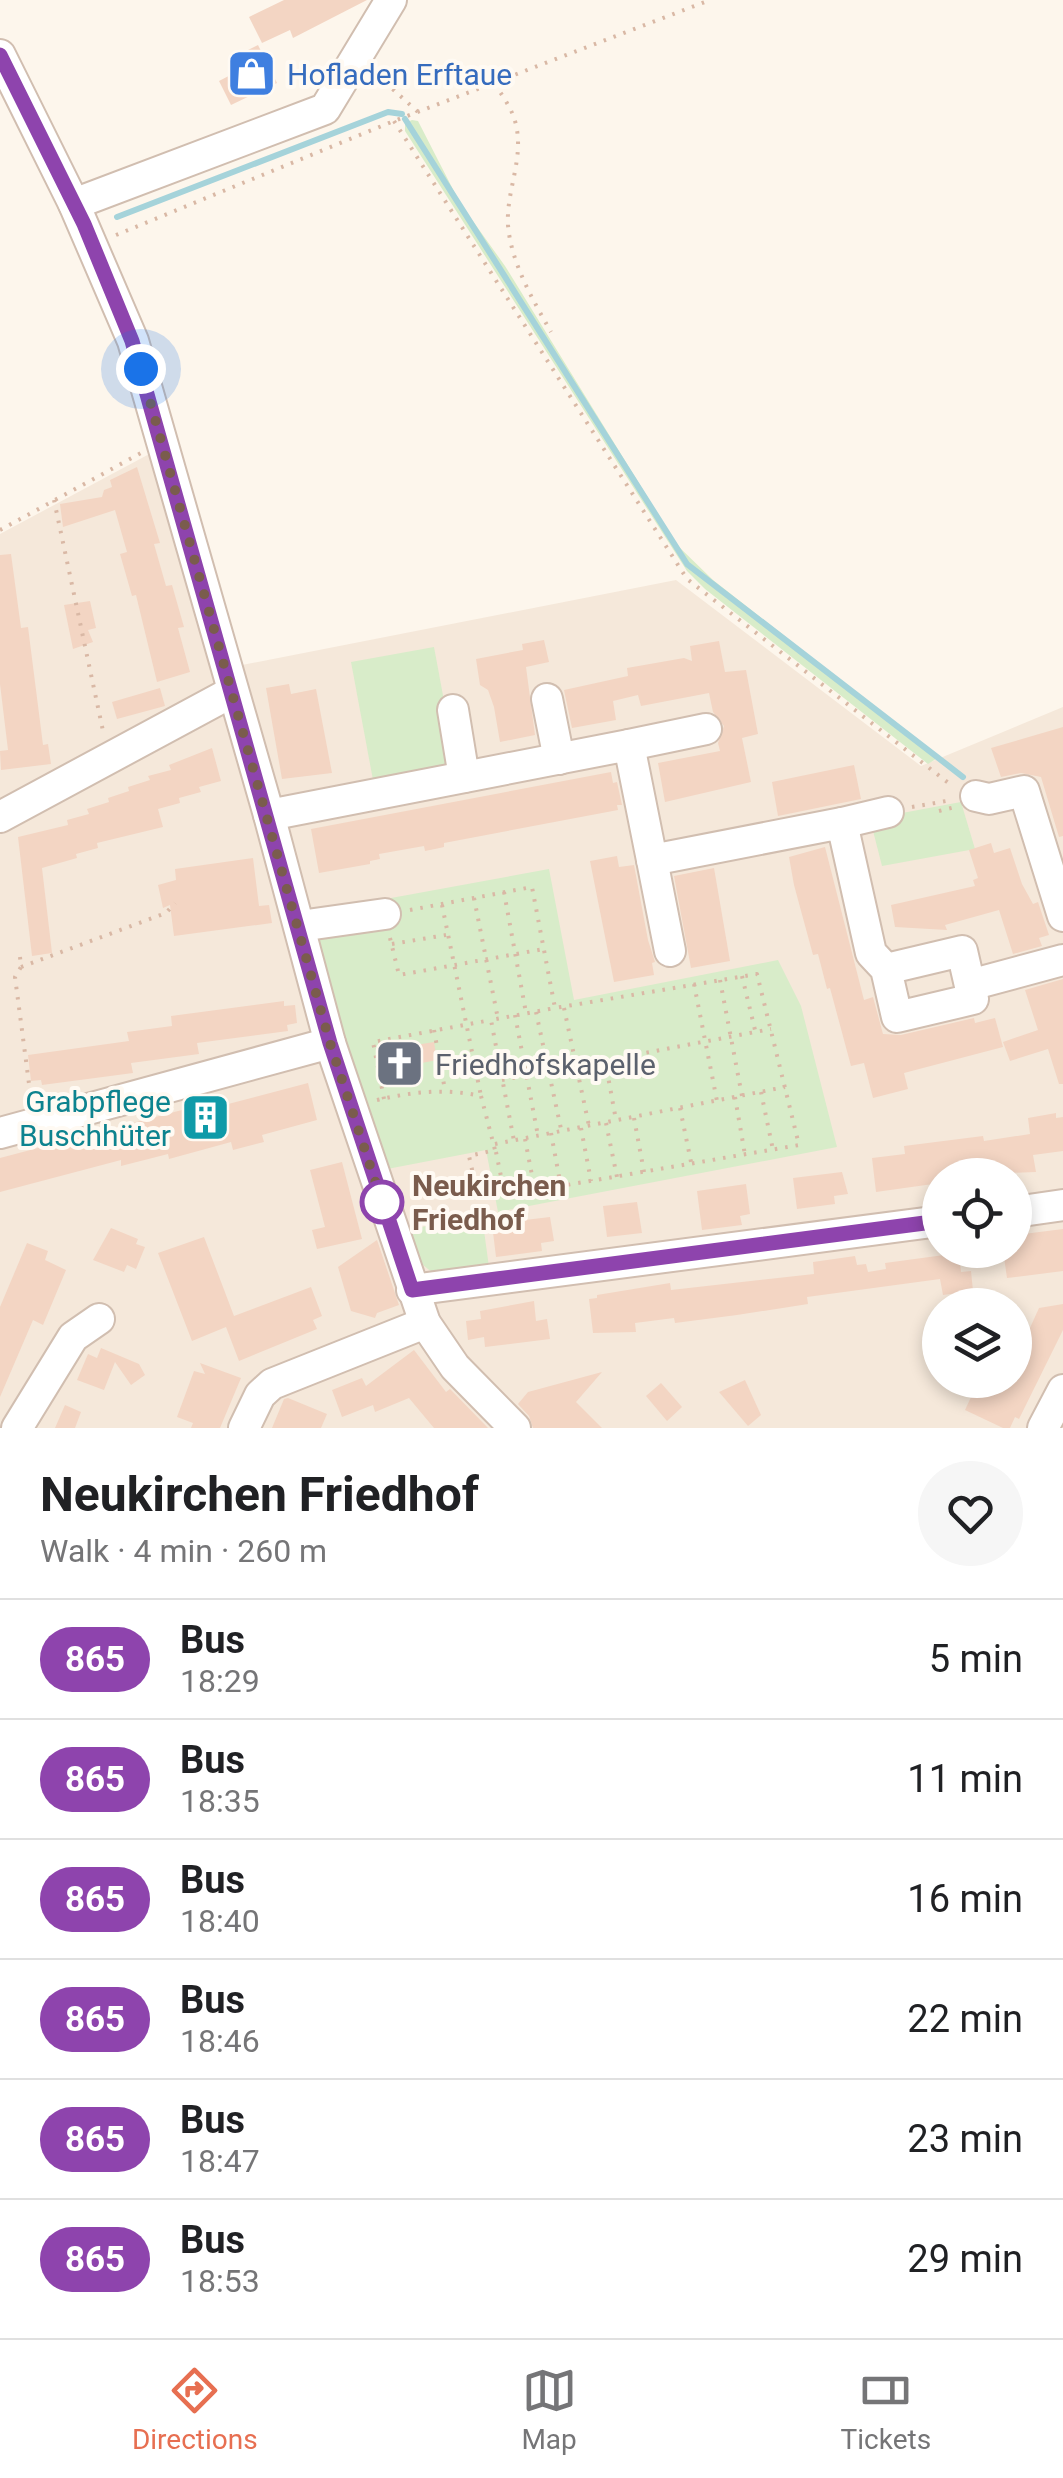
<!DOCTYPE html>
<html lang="en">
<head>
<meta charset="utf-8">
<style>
	body { margin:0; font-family:Roboto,sans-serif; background:#f6f6f6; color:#202124; height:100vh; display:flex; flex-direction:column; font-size:38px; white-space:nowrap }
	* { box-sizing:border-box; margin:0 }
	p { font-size:32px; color:#757577 }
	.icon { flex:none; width:55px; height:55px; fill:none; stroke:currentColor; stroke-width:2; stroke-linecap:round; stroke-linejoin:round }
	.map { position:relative; height:1428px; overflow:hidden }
	.drawer { display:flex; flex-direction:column; background:#fff; flex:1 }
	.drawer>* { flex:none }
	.badge { padding:0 20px; border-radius:32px; font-size:35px; line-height:65px }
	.tools { position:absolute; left:922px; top:1158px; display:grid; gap:20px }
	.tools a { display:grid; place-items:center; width:110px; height:110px; border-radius:50%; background:#fff; box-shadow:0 5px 15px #0003; font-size:50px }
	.you { position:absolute; width:50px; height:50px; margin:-25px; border:8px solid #fff; border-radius:50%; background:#1a73e8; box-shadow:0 0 0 15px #1a73e833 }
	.map>.badge { position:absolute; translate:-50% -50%; box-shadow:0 0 0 5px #fff }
	.round { display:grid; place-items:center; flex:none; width:105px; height:105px; border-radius:52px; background:#f6f6f6 }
	.summary { display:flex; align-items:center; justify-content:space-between; height:170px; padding:0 40px }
	h1 { font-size:48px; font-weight:700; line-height:75px }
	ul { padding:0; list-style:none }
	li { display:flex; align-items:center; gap:30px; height:120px; padding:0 40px; border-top:2px solid #e0e0e0 }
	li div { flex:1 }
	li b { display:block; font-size:38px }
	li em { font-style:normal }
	li .badge { min-width:110px; font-weight:700; text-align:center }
	.tabs { display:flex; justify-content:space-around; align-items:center; height:140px; border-top:2px solid #e0e0e0; background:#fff; font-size:28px; color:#757577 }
	.tabs a { display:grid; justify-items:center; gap:5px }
	.tabs .current { color:#e76f51 }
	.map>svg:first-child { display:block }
	.residential { fill:#f5e8da; fill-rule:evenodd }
	.green { fill:#d8ecc9 }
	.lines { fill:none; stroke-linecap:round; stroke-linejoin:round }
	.stream { stroke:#a5d3da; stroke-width:6 }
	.building { fill:#f3d5c3 }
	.minor-casing { stroke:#d1beb0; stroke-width:34 }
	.path { stroke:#d9b8a5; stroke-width:4; stroke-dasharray:2.5 8; stroke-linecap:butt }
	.minor { stroke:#fff; stroke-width:30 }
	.line-casing { stroke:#fff; stroke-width:22 }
	.line { stroke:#8e44ad; stroke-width:15 }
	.walk { stroke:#7a5c4d; stroke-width:10; stroke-dasharray:0 18 }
	.stop-dot { fill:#fff; stroke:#8e44ad; stroke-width:5 }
	.labels { text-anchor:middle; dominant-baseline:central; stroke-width:8; stroke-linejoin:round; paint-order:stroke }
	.shop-label { font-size:30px; fill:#366cbe; stroke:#fffaf3; text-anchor:start }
	.worship-label { font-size:30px; fill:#5b616d; stroke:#fffaf3; text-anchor:start }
	.culture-label { font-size:30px; fill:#0d838f; stroke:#fffaf3; text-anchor:end }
	.stop-label { font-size:30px; font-weight:bold; fill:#7a5c4d; stroke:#fffaf3; text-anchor:start }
</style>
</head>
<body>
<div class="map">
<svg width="1063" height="1428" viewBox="0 0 1063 1428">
	<rect width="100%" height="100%" fill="#fdf6ec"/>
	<path class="residential" d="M 153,452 L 237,666 L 676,580 L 921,766 L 1063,707 L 1063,1428 L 0,1428 L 0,534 ZM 940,1175 L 1015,1175 L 1015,1250 L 940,1250 ZM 940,1305 L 1015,1305 L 1015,1380 L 940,1380 Z"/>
	<g class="green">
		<path d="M 412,120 L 418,121 L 460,203 L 505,266 L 677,545 L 713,580 L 939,757 L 928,764 L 705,589 L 687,571 L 405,131 L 405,123 Z"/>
		<path d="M 434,647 L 456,765 L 373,780 L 351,662 Z"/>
		<path d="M 961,802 L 975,849 L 882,866 L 870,819 Z"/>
		<path d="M 549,869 L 574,1000 L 778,960 L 801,1006 L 837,1147 L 498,1212 L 486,1150 L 382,1170 L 342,1044 L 347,1042 L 309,913 Z"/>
		<path d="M 482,1216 L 489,1267 C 436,1275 427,1286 405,1230 Z"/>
	</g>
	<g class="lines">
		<g class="stream">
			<path d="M 405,119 L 687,564 L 963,777"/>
			<path d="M 117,217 L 388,112 L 402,114"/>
		</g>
	</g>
	<g class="building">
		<path d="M 284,0 L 367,0 L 293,38 L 290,30 L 262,43 L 249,17 Z"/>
		<path d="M 258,45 L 277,83 L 231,105 L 219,81 L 244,68 L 238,55 Z"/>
		<path d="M 137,467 L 160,543 L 154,544 L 166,586 L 172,585 L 184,627 L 178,628 L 190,672 L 157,682 L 136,595 L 132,596 L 120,554 L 127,552 L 115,510 L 63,527 L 60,504 L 102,497 L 104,490 L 112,487 L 110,480 Z"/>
		<path d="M 11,554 L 21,628 L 28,627 L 43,745 L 48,744 L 51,764 L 1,770 L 0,751 L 8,750 L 0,684 L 0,555 Z"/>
		<path d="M 90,601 L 96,628 L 88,630 L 93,642 L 73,649 L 64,605 Z"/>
		<path d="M 544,640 L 549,662 L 526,667 L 535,735 L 500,742 L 494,707 L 488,690 L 480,685 L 476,659 L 523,650 L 522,644 Z"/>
		<path d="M 719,641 L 725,672 L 746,670 L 758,734 L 742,738 L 751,782 L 665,802 L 658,763 L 720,751 L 718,743 L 724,726 L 713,712 L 709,693 L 641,706 L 638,695 L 613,701 L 616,720 L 572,728 L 564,690 L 628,676 L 627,668 L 684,658 L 692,661 L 690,646 Z"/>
		<path d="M 289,684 L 291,694 L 316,689 L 332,773 L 282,779 L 266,688 Z"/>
		<path d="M 160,688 L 165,706 L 117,719 L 112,702 Z"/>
		<path d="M 1063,727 L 1063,836 L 1059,837 L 1041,777 L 1021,773 L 1001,777 L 991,748 Z"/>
		<path d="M 212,748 L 221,781 L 199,787 L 201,792 L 179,798 L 180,803 L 158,809 L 163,827 L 97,843 L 98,848 L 76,854 L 77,858 L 42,868 L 52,953 L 32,956 L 18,837 L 68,825 L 67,820 L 89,814 L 87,809 L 109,802 L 108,798 L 129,791 L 128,787 L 150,780 L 148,776 L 171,770 L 169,765 Z"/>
		<path d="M 854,765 L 861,799 L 778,816 L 772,782 Z"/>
		<path d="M 611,772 L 613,783 L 617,782 L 622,805 L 617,805 L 618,810 L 444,843 L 444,847 L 435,849 L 425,851 L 424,846 L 379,854 L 380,859 L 370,861 L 370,864 L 319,873 L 311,829 Z"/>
		<path d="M 991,843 L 994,853 L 1010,848 L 1022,884 L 1033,904 L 1038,902 L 1049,935 L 1039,938 L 1042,946 L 1013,954 L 999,910 L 945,925 L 947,930 L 895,927 L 891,905 L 975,886 L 973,880 L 978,878 L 969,850 Z"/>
		<path d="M 825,847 L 864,1000 L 873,997 L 883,1034 L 901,1035 L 974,1018 L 975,1023 L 995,1018 L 1003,1047 L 904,1073 L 908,1089 L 873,1098 L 864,1063 L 851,1066 L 830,988 L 827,989 L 818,954 L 813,955 L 794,885 L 789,857 Z"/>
		<path d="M 617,856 L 619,867 L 634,865 L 648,940 L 655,962 L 652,963 L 654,975 L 614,982 L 590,861 Z"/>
		<path d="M 253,858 L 259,906 L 269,905 L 272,923 L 174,936 L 170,905 L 163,908 L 158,885 L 176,880 L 175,869 Z"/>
		<path d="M 714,868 L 730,961 L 691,968 L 674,876 Z"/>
		<path d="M 1063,979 L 1063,1084 L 1059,1084 L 1048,1049 L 1010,1061 L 1003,1042 L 1038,1030 L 1025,990 Z"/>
		<path d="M 284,1001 L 284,1006 L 295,1005 L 297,1023 L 287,1025 L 288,1031 L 197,1043 L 199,1054 L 131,1063 L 133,1073 L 42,1085 L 41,1080 L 31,1081 L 28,1055 L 129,1041 L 127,1032 L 172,1026 L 171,1016 Z"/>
		<path d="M 434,1042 L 437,1060 L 401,1067 L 404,1084 L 386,1087 L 379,1051 Z"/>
		<path d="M 308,1083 L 317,1120 L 262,1135 L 264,1142 L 233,1150 L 231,1142 L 169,1159 L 168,1154 L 121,1166 L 121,1160 L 0,1192 L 0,1158 L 197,1106 L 198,1109 L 208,1106 L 209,1109 Z"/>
		<path d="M 1056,1113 L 1056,1118 L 1063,1117 L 1063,1151 L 1033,1155 L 1036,1172 L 940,1175 L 940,1183 L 876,1192 L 872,1158 L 905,1154 L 904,1146 L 983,1136 L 984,1141 L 1030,1134 L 1028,1118 Z"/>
		<path d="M 342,1162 L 362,1239 L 317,1249 L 312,1230 L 325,1227 L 310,1170 Z"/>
		<path d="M 842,1172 L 848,1194 L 834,1196 L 835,1204 L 797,1209 L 793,1178 Z"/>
		<path d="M 746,1184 L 750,1214 L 740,1216 L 742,1225 L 702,1230 L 697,1191 Z"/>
		<path d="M 637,1202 L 642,1233 L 607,1237 L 603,1206 Z"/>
		<path d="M 550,1217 L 554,1241 L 541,1243 L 542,1251 L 496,1257 L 492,1224 Z"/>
		<path d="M 111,1228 L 138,1239 L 136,1244 L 145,1247 L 136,1269 L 127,1265 L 124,1272 L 93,1260 Z"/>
		<path d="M 1063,1229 L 1063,1271 L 1007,1278 L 1003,1250 L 1015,1250 L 1015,1235 Z"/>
		<path d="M 204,1237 L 234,1316 L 311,1287 L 322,1316 L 313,1320 L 317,1329 L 239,1361 L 226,1327 L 192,1341 L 158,1253 Z"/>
		<path d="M 377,1240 L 399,1305 L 377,1313 L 375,1318 L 351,1311 L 338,1267 Z"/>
		<path d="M 27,1243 L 48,1251 L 45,1260 L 66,1270 L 43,1325 L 33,1320 L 0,1397 L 0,1307 Z"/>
		<path d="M 959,1253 L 961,1272 L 971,1271 L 973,1291 L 943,1295 L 940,1279 L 807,1297 L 808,1304 L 737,1315 L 675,1323 L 674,1318 L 635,1323 L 636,1332 L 593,1333 L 589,1299 L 597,1298 L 597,1295 L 670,1283 L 671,1290 L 814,1274 L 813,1262 L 855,1256 L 857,1265 L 866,1264 L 868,1272 L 886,1269 L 885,1263 Z"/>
		<path d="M 534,1301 L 536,1321 L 547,1319 L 550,1339 L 485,1347 L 484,1337 L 468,1340 L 466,1321 L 481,1319 L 480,1311 Z"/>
		<path d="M 1063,1304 L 1063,1330 L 1019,1419 L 1015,1417 L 1010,1428 L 1003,1428 L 965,1410 L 979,1380 L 1015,1380 L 1015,1361 L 1039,1308 Z"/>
		<path d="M 101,1348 L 139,1364 L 145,1375 L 131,1385 L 115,1362 L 104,1390 L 77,1380 L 88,1354 L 97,1358 Z"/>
		<path d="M 414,1350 L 446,1392 L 450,1389 L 488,1428 L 434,1428 L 409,1398 L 375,1412 L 373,1405 L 342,1417 L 332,1390 L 362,1378 L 366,1386 Z"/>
		<path d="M 200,1363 L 241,1378 L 220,1428 L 191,1428 L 193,1423 L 177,1417 L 194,1371 L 205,1374 Z"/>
		<path d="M 602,1372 L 576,1402 L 602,1428 L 533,1428 L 529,1416 L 518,1404 L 528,1392 Z"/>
		<path d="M 745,1380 L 761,1415 L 748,1426 L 719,1392 Z"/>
		<path d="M 661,1383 L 682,1407 L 667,1421 L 646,1396 Z"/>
		<path d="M 288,1398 L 327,1414 L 321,1428 L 272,1428 L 284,1399 Z"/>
		<path d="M 65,1405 L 81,1412 L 75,1428 L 55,1428 Z"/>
	</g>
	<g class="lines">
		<defs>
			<g id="minor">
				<path d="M 0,55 L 74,204 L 133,341 L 269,815 L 330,1043 L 425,1323 L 455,1367 L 515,1428"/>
				<path d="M 74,204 L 325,109 L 391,0"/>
				<path d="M 547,699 L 559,759"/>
				<path d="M 453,710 L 464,777"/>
				<path d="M 629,745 L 706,729"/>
				<path d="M 976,796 L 989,799 L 1024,791 L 1063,916"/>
				<path d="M 269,815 L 629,745 L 652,860 L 842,823 L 871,953 L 886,969 L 897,1017 L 973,999 L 962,951 L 886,969"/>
				<path d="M 0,817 L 232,692"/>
				<path d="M 842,823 L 888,812"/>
				<path d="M 652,860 L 670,951"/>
				<path d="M 300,926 L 385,914"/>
				<path d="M 970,985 L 1063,960"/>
				<path d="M 0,1133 L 330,1043"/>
				<path d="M 1015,1212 L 1063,1205"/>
				<path d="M 412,1290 L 940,1221"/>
				<path d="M 17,1428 L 73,1337 L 99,1319"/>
				<path d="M 244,1428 L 260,1395 L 272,1384 L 425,1323"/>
				<path d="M 1043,1428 L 1063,1390"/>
			</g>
		</defs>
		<use href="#minor" class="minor-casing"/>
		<g class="path">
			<path d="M 377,75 L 418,112"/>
			<path d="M 495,84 C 503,97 513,110 516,125 C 524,159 506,191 508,225 C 511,263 533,300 551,332"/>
			<path d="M 394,121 L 687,579 L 951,785"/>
			<path d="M 116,235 L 394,121 L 710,0"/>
			<path d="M 54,500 L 103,731"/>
			<path d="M 0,530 L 141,453"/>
			<path d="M 912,807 L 952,800"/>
			<path d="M 939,811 L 955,807"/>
			<path d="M 504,892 L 526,1013"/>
			<path d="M 474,898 L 498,1019"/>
			<path d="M 442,905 L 481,1096"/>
			<path d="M 410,910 L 532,887 L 555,1008 L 491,1020 L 514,1141"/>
			<path d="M 390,938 L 399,975 L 544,949"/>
			<path d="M 392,944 L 446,935"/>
			<path d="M 20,957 L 21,967 L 15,977 L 31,1099"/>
			<path d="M 21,967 L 166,913 L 175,903"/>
			<path d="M 742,976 L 755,1030"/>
			<path d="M 720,980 L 742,1096"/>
			<path d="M 694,984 L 717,1101"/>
			<path d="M 564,1008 L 589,1126"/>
			<path d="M 536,1012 L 561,1129"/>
			<path d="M 515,1015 L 538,1136"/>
			<path d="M 434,1030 L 445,1090"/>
			<path d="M 605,1060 L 616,1120"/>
			<path d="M 502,1080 L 771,1029"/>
			<path d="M 761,1092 L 773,1150"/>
			<path d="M 735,1097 L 745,1155"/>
			<path d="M 384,1099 L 373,1042 L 491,1020"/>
			<path d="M 377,1100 C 412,1092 445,1088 481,1096 L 495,1150 L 469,1156 L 475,1183 L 491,1198 L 799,1145 L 757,974 L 555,1008"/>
			<path d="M 680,1108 L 691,1162"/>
			<path d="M 634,1118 L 644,1172"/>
			<path d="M 606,1123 L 617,1177"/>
			<path d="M 581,1128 L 591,1181"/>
			<path d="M 551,1133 L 561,1187"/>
			<path d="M 525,1139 L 535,1191"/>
			<path d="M 495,1144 L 785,1087"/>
			<path d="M 496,1152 L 505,1196"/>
		</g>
		<use href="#minor" class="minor"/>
	</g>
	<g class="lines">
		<defs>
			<path id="line" d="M 0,55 L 84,224 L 132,341 L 330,1043 L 412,1290 L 940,1221"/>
		</defs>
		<use href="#line" class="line-casing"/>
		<use href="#line" class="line"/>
		<path class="walk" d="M 141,369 L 330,1043 L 382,1202"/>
	</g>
	<defs>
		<symbol id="shop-square" viewBox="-11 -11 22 22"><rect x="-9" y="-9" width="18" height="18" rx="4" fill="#3f7fe0" stroke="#fffaf3"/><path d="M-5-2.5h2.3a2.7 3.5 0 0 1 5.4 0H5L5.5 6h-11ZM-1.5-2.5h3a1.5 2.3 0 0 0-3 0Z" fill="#fff"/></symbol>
		<symbol id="church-square" viewBox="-11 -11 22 22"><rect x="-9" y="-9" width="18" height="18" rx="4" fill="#6b7280" stroke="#fffaf3"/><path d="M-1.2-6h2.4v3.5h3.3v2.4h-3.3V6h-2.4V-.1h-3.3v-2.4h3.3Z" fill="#fff"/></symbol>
		<symbol id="building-square" viewBox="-11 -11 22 22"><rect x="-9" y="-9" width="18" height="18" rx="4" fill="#0f9aa8" stroke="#fffaf3"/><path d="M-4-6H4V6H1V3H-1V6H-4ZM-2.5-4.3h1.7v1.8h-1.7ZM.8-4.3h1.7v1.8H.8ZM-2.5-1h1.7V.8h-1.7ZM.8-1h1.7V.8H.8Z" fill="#fff"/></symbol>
	</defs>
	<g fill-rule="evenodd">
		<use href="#shop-square" x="224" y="46" width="55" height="55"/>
		<use href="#church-square" x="372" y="1036" width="55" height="55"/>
		<use href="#building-square" x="178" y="1090" width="55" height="55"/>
	</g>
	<circle class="stop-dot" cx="382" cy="1202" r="20"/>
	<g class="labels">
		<g class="shop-label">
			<text x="287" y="74">Hofladen Erftaue</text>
		</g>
		<g class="worship-label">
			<text x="435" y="1064">Friedhofskapelle</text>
		</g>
		<g class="culture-label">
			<text x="171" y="1101">Grabpflege<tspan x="171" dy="34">Buschhüter</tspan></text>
		</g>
		<g class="stop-label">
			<text x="412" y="1185">Neukirchen<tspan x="412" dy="34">Friedhof</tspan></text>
		</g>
	</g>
</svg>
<div class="tools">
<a><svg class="icon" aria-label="locate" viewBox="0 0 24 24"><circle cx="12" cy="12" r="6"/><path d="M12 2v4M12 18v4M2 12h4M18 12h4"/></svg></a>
<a><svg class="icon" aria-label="layers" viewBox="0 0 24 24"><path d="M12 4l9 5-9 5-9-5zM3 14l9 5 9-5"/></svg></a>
</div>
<div class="you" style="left:141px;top:369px"></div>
</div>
<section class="drawer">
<div class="summary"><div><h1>Neukirchen Friedhof</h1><p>Walk · 4 min · 260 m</p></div><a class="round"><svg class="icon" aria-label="heart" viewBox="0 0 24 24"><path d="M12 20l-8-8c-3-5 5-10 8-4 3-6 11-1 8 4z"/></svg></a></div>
<ul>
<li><span class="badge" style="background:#8e44ad;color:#fff">865</span><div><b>Bus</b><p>18:29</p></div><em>5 min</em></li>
<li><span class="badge" style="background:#8e44ad;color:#fff">865</span><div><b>Bus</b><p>18:35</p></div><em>11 min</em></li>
<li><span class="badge" style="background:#8e44ad;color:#fff">865</span><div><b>Bus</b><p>18:40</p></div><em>16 min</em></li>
<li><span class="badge" style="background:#8e44ad;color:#fff">865</span><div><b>Bus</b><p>18:46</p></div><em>22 min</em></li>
<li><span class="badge" style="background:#8e44ad;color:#fff">865</span><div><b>Bus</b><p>18:47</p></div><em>23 min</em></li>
<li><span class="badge" style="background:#8e44ad;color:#fff">865</span><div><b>Bus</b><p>18:53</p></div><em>29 min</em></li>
</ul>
</section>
<nav class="tabs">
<a class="current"><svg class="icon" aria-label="directions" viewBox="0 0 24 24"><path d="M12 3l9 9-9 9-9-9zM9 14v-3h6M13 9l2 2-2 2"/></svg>Directions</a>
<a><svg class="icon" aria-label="map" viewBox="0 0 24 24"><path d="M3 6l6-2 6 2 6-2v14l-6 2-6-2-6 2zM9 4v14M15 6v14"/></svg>Map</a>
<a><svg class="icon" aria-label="tickets" viewBox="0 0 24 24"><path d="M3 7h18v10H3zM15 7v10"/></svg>Tickets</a>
</nav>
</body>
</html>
